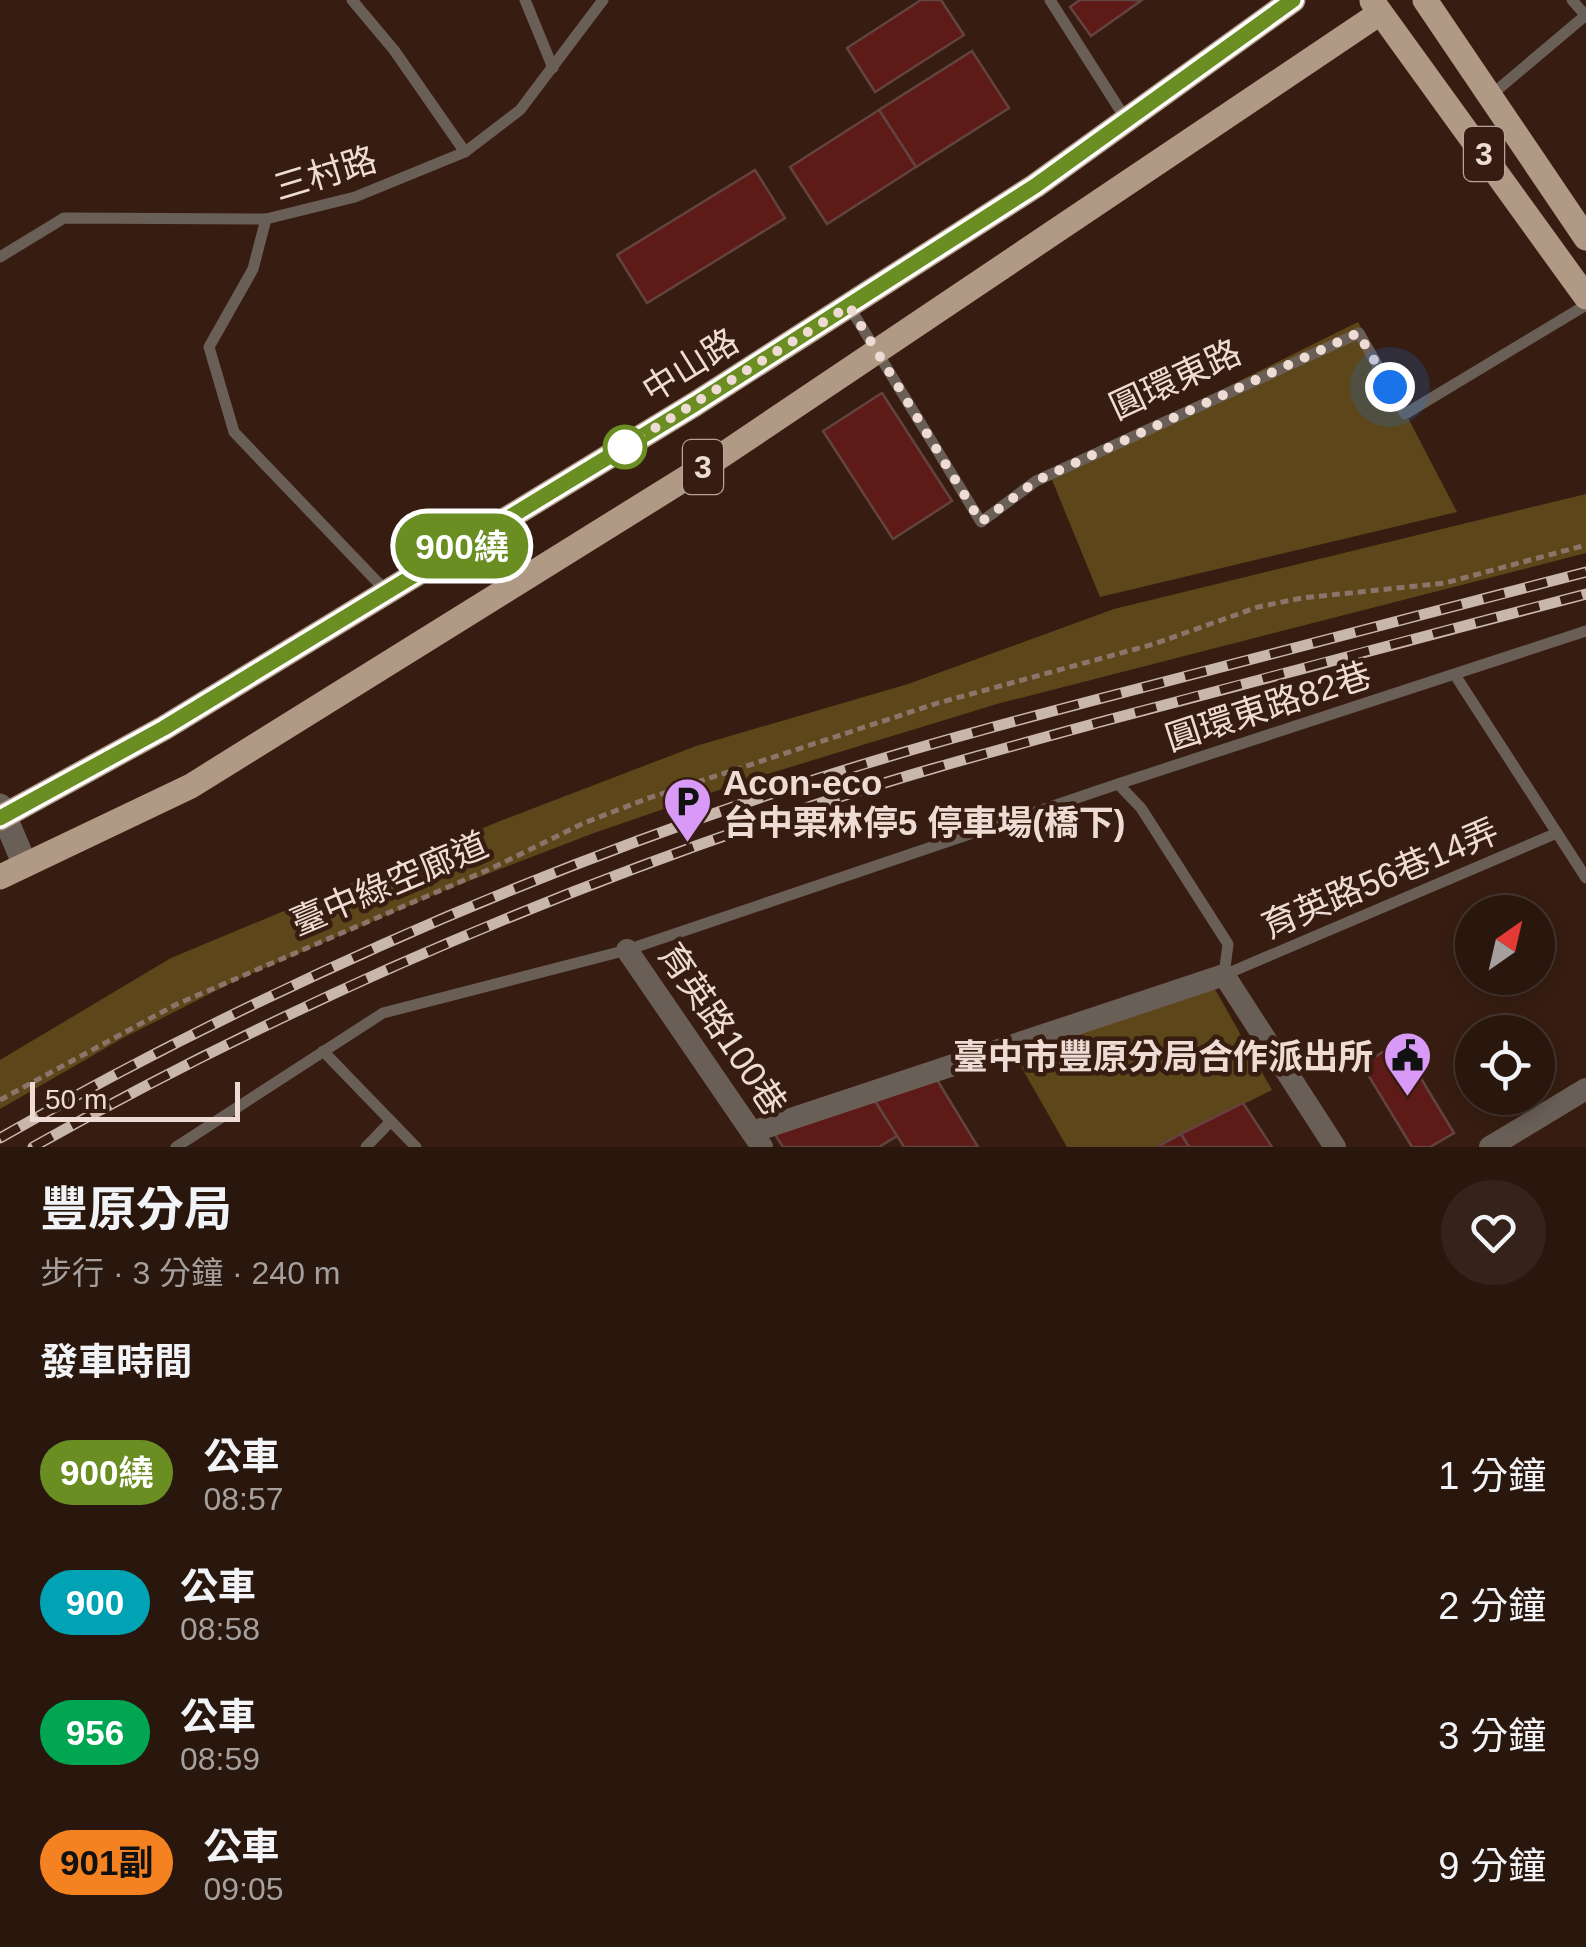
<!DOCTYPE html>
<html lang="zh-TW">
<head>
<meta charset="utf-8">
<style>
	body { margin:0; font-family:Arial,"Noto Sans TC",sans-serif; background:#35231b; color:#f1f3f6; height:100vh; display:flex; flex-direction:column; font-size:38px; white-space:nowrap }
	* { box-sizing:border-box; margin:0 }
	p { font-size:32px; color:#a59f9d }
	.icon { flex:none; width:55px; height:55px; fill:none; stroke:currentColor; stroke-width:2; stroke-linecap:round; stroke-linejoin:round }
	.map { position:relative; height:1147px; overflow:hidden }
	.drawer { display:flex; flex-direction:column; background:#29160d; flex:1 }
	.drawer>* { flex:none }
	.badge { padding:0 20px; border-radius:32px; font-size:35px; line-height:65px }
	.needle { width:65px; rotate:34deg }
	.controls { position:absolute; left:1455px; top:895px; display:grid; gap:20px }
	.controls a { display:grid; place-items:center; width:100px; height:100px; border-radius:50%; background:#29160d; box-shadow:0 5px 15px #0003,0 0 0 2px #45352e; font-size:50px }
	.scale { position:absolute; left:30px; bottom:25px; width:210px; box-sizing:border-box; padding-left:10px; border:5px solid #eedcd4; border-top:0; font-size:28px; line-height:35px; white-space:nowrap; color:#eedcd4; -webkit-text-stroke:8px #371d11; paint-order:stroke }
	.you { position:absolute; width:50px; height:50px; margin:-25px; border:8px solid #fff; border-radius:50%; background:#1a73e8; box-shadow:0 0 0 15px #1a73e833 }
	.map>.badge { position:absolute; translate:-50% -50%; box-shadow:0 0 0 5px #fff }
	h2 { padding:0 40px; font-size:38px; line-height:90px }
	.round { display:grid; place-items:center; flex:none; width:105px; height:105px; border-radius:52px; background:#35231b }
	.head { display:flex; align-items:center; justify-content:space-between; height:170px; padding:0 40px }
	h1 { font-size:48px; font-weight:700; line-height:75px }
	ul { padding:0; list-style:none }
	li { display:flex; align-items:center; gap:30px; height:130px; padding:0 40px }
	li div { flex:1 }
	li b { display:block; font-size:38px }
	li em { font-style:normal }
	li .badge { min-width:110px; font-weight:700; text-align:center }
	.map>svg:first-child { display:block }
	.green { fill:#5d4619 }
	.building { fill:#5d1a16; stroke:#63433f; stroke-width:2.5 }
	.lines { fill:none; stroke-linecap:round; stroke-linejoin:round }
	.path { stroke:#8b756b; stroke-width:5; stroke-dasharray:8 5; stroke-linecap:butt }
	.service { stroke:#6a5f56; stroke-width:11 }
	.minor { stroke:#6a5f56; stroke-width:22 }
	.tertiary { stroke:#6a5f56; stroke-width:25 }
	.primary { stroke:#b09985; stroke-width:25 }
	.rail-casing { stroke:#c9b6ad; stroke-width:11 }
	.rail { stroke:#371d11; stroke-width:8; stroke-dasharray:22; stroke-linecap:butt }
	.line-casing { stroke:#fff; stroke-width:22 }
	.line { stroke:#6b8e23; stroke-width:15 }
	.walk { stroke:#eedcd4; stroke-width:10; stroke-dasharray:0 18 }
	.stop-dot { fill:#fff; stroke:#6b8e23; stroke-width:5 }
	.labels { text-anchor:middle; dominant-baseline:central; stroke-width:9; stroke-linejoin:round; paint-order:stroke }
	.shield { fill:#371d11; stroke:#b7a39a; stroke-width:2.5 }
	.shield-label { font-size:32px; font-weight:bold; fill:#eedcd4 }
	.street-label { font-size:35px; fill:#eedcd4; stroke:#371d11 }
	.poi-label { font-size:35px; font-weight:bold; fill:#eedcd4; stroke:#371d11; text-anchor:start }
</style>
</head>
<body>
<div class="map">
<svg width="1586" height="1147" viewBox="0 0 1586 1147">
	<rect width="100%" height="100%" fill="#371d11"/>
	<g class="green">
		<path d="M 1358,322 L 1457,512 L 1100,597 L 1050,475 Z"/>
		<path d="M 1586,494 L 1586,553 L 997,704 L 748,780 L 594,833 L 443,891 L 241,978 L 123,1038 L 0,1109 L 0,1060 L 171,958 L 500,821 L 696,746 L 908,684 L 1114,609 Z"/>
		<path d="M 1212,984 L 1272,1090 L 1157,1147 L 1067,1147 L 1011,1049 Z"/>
	</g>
	<g class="building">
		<path d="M 921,0 L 941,0 L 964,35 L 875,92 L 847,48 Z"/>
		<path d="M 1080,0 L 1142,0 L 1091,36 L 1070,7 Z"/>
		<path d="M 972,51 L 1009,108 L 916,167 L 879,110 Z"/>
		<path d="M 879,110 L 916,167 L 827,224 L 790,167 Z"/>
		<path d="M 755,170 L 785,218 L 647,303 L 617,255 Z"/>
		<path d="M 882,393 L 952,501 L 893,539 L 823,431 Z"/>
		<path d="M 1399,1042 L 1454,1133 L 1430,1147 L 1412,1147 L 1362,1065 Z"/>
		<path d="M 931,1070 L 978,1147 L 904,1147 L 868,1090 Z"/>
		<path d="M 868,1090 L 897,1136 L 879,1147 L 783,1147 L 767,1122 Z"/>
		<path d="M 1243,1103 L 1272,1147 L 1189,1147 L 1181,1134 Z"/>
		<path d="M 1181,1134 L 1189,1147 L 1157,1147 Z"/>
	</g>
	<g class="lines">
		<path class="path" d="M 0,1100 L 175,1005 L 490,869 L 584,823 L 646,799 L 938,703 L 1154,644 L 1258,607 L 1302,598 L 1445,583 L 1586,545"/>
		<g class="service">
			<path d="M 352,0 L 394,50 L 465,152"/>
			<path d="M 525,0 L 553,68"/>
			<path d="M 1050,0 L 1127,121"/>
			<path d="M 1572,0 L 1586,16"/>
			<path d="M 1490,96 L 1586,15"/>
			<path d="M 266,219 L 253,269 L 209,347 L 234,432 L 386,591"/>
			<path d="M 0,257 L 64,218 L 266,219 L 355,197 L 465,152 L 520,110 L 603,0"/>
			<path d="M 849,306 L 981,522 L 1036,481 L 1359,333 L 1405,414 L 1586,305"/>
			<path d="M 1455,675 L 1586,878"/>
			<path d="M 1118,784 L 1141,808 L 1228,944 L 1224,975 L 1557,833"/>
			<path d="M 323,1051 L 416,1147"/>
			<path d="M 176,1147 L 383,1013 L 627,950 L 1118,784 L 1586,631"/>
			<path d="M 366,1147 L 391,1121"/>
		</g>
		<g class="minor">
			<path d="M 627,950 L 762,1147"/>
			<path d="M 752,1132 L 1224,975 L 1335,1147"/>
			<path d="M 1490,1147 L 1586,1089"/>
		</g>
		<path class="tertiary" d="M 0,806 L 25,865"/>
		<g class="primary">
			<path d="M 1425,0 L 1586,238"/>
			<path d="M 1372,1 L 1586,297"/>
			<path d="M 0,818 L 164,728 L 695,404 L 1035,186 L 1293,0"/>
			<path d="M 0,877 L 191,786 L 718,458 L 1380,13"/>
		</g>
		<defs>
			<g id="rail">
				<path d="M 0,1138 C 249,996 511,880 783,790 C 914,746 1049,712 1183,677 C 1317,642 1452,607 1586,572"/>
				<path d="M 33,1147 C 277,1010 535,898 800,810 C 900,776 1002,749 1104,721 C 1264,678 1425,636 1586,594"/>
			</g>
		</defs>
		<use href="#rail" class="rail-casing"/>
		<use href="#rail" class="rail"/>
	</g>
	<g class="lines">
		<defs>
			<path id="line" d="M 0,818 L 164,728 L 695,404 L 1035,186 L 1293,0"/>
		</defs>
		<use href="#line" class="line-casing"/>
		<use href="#line" class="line"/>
		<path class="walk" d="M 625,447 L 849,306 L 981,522 L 1036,481 L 1358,333 L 1390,387"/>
	</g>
	<defs>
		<symbol id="parking-pin" viewBox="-11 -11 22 30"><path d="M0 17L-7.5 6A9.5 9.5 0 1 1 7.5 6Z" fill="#d99af7" stroke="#371d11"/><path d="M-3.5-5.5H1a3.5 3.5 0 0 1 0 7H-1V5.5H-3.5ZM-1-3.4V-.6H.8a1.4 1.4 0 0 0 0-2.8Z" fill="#111"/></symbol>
		<symbol id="civic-pin" viewBox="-11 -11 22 30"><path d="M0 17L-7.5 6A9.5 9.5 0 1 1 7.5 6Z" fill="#d99af7" stroke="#371d11"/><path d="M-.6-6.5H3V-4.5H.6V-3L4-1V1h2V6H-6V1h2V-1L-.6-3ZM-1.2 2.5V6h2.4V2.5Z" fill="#111"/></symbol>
	</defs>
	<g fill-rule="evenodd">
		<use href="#parking-pin" x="660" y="774" width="55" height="75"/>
		<use href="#civic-pin" x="1380" y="1028" width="55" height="75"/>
	</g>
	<circle class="stop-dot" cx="625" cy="447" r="20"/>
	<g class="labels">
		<g class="shield">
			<rect x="1464" y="127" width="40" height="54" rx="8"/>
			<rect x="683" y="440" width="40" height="54" rx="8"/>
		</g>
		<g class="shield-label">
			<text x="1484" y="154">3</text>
			<text x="703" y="467">3</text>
		</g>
		<g class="street-label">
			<text transform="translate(325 173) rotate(-17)">三村路</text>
			<text transform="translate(690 365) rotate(-32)">中山路</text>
			<text transform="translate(1175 379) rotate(-25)">圓環東路</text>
			<text transform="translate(1268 706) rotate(-18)">圓環東路82巷</text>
			<text transform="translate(1380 878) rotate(-23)">育英路56巷14弄</text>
			<text transform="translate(389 883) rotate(-23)">臺中綠空廊道</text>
			<text transform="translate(723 1029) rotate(56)">育英路100巷</text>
		</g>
		<g class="poi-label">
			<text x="723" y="782">Acon-eco<tspan x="723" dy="40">台中栗林停5 停車場(橋下)</tspan></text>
			<text x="1373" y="1056" text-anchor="end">臺中市豐原分局合作派出所</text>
		</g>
	</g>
</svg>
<div class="controls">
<a><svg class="needle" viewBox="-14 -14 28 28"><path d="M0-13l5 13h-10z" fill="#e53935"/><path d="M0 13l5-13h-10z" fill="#a59f9d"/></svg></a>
<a><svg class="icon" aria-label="locate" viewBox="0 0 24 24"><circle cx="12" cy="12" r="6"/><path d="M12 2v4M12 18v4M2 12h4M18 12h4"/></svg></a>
</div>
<div class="scale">50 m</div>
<div class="you" style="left:1390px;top:387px"></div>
<b class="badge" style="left:462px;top:546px;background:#6b8e23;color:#fff">900繞</b>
</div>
<section class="drawer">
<div class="head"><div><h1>豐原分局</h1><p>步行 · 3 分鐘 · 240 m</p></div><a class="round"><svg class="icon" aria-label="heart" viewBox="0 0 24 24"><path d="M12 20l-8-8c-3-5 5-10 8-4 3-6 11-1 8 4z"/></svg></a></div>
<h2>發車時間</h2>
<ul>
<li><span class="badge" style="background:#6b8e23;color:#fff">900繞</span><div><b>公車</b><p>08:57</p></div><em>1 分鐘</em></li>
<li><span class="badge" style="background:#00a3b4;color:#fff">900</span><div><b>公車</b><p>08:58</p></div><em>2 分鐘</em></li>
<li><span class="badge" style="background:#00a651;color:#fff">956</span><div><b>公車</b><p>08:59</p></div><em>3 分鐘</em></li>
<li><span class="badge" style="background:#f58220;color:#111">901副</span><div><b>公車</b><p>09:05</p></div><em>9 分鐘</em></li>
</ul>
</section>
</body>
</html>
